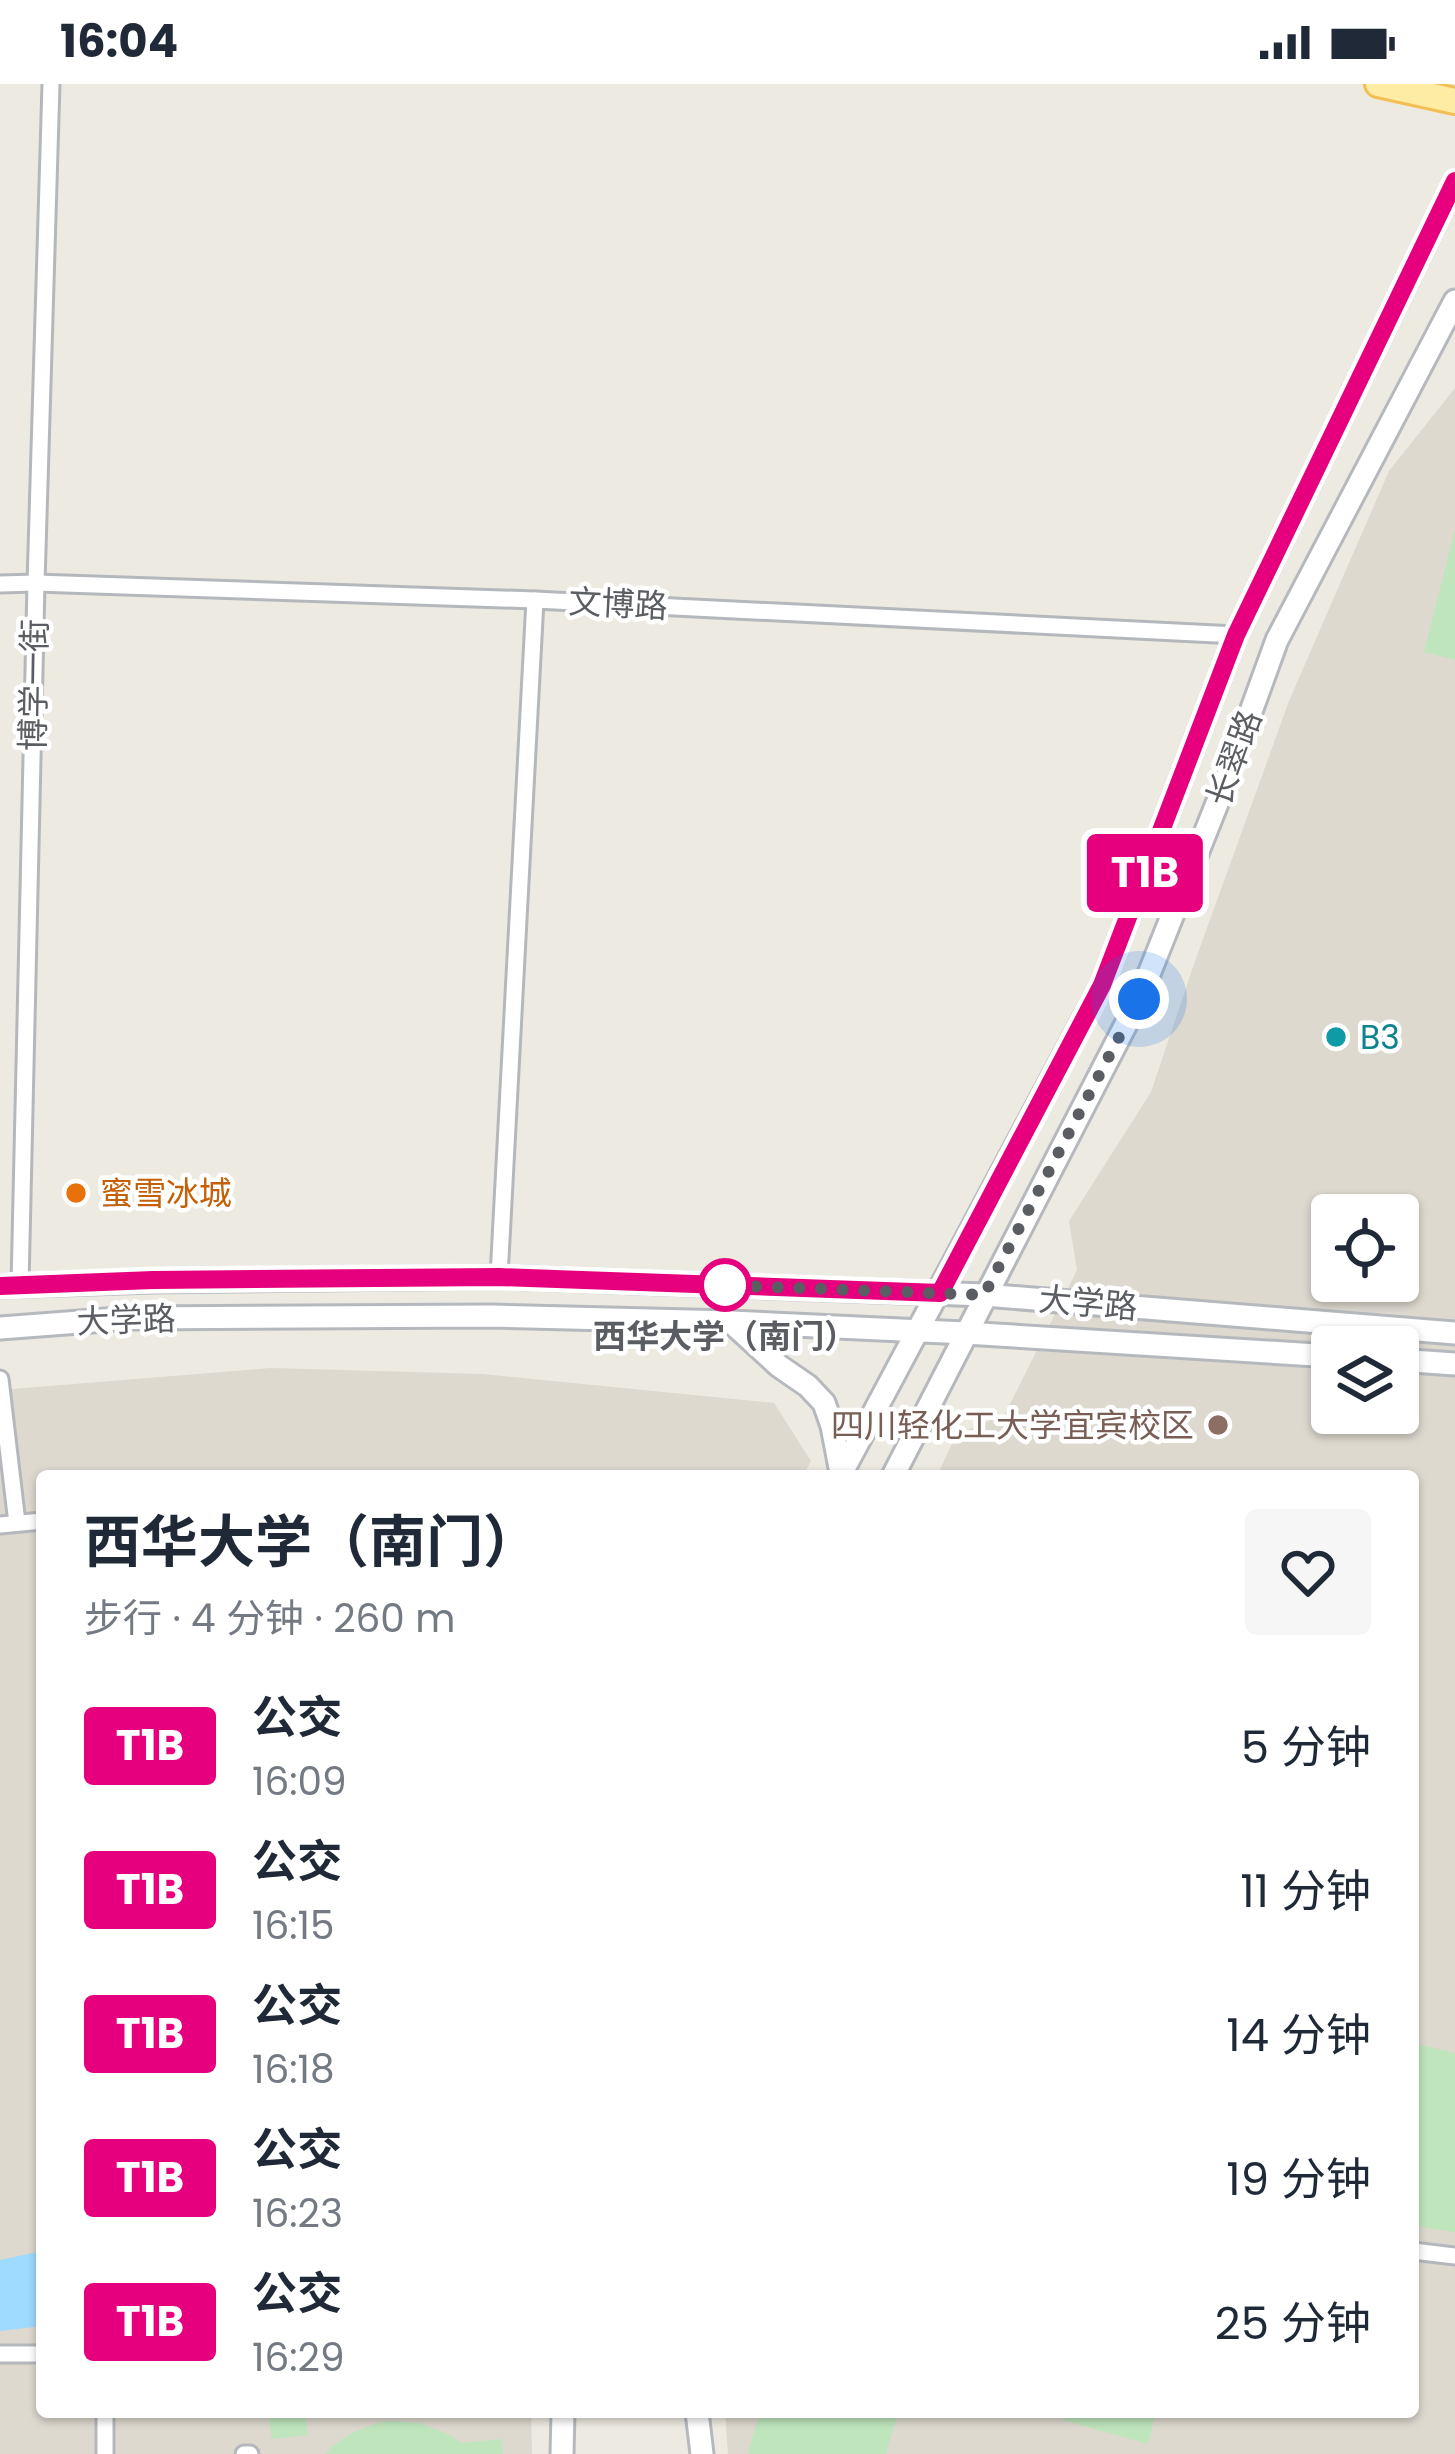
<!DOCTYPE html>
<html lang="zh">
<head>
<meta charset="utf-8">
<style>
	body { margin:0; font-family:Poppins,"Noto Sans SC",sans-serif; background:#f6f6f7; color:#1f2937; height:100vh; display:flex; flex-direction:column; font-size:45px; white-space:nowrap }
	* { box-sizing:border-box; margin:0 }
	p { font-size:39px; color:#747a83 }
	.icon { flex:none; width:66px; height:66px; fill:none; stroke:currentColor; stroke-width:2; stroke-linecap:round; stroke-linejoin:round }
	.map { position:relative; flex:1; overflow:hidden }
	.drawer { position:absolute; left:36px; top:1386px; width:1383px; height:948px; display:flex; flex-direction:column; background:#fff; border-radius:12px; box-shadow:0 3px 9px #0004 }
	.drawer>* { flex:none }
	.badge { padding:0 24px; border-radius:9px; font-size:42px; line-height:78px }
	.controls { position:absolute; left:1311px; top:1110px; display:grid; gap:24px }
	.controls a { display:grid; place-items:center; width:108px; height:108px; border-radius:12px; background:#fff; box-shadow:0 3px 9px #0004; font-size:60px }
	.you { position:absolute; width:60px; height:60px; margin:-30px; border:9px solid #fff; border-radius:50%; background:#1a73e8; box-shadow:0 0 0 18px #1a73e833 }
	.map>.badge { position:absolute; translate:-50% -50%; box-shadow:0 0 0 6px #fff }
	.round { display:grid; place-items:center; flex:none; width:126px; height:126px; border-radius:12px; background:#f6f6f7 }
	.summary { display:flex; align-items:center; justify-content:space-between; height:204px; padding:0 48px }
	h1 { font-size:57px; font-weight:700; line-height:90px }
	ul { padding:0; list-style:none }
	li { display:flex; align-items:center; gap:36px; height:144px; padding:0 48px }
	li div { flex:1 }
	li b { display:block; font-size:45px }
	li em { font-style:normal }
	li .badge { min-width:132px; font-weight:700; text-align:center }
	.status { display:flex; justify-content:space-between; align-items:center; height:84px; padding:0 60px; background:#fff; direction:ltr }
	.status svg { height:33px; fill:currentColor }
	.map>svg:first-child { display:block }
	.education { fill:#ddd9cf; fill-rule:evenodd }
	.green { fill:#bfe5bd }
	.water { fill:#9fdaff }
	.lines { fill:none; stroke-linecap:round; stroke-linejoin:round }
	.street-casing { stroke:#b4b8bc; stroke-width:21 }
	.secondary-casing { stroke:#b5b9be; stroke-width:27 }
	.primary-casing { stroke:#f3bf55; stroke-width:30 }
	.street { stroke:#fff; stroke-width:15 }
	.secondary { stroke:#fff; stroke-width:21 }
	.primary { stroke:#ffeca4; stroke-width:24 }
	.line-casing { stroke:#fff; stroke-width:27 }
	.line { stroke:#e6007e; stroke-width:18 }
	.walk { stroke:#5a5e62; stroke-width:12; stroke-dasharray:0 21.6 }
	.culture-dot { fill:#0f9aa8; stroke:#fff; stroke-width:4.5 }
	.food-dot { fill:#e8710a; stroke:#fff; stroke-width:4.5 }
	.stop-dot { fill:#fff; stroke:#e6007e; stroke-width:6 }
	.education-dot { fill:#8d6e63; stroke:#fff; stroke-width:4.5 }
	.labels { text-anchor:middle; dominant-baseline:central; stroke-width:9; stroke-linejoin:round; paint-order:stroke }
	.street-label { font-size:33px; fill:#5a5e62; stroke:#fff }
	.culture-label { font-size:33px; fill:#0d838f; stroke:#fff; text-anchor:start }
	.food-label { font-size:33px; fill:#c56008; stroke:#fff; text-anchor:start }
	.stop-label { font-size:33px; font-weight:bold; fill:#5a5e62; stroke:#fff }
	.education-label { font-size:33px; fill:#785e54; stroke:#fff; text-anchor:end }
</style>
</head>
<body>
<div class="status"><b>16:04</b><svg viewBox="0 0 49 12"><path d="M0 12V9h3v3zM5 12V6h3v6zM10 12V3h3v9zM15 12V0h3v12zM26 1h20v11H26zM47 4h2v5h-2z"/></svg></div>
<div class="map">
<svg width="1455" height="2370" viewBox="0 0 1455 2370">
	<rect width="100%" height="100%" fill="#edeae1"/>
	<g class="education">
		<path d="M 1455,304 L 1455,2370 L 728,2370 L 725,2328 L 1413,2328 L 1413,1392 L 937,1392 L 956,1351 L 1005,1330 L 1077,1186 L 1069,1137 L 1151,1008 L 1194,880 L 1289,617 L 1389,387 ZM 1332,1131 L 1398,1131 L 1398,1197 L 1332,1197 ZM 1332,1263 L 1398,1263 L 1398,1329 L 1332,1329 Z"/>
		<path d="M 270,1284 L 483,1290 L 774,1319 L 811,1377 L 803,1392 L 42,1392 L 42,2328 L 531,2328 L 532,2370 L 0,2370 L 0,1306 Z"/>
	</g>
	<g class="green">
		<path d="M 1455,446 L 1455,576 L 1424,568 Z"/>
		<path d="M 1413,1959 L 1455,1969 L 1455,2148 L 1413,2142 Z"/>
		<path d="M 268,2328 L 305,2328 L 308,2351 L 272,2355 Z"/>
		<path d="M 760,2328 L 881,2328 L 897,2333 L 886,2370 L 751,2370 L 748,2369 Z"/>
		<path d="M 1065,2328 L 1156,2328 L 1148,2360 L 1063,2336 Z"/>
		<path d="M 388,2337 L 419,2339 L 448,2350 L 461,2359 L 501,2355 L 503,2370 L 325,2370 C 343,2351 363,2342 388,2337 Z"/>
	</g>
	<path class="water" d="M 42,2167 L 42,2242 L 0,2247 L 0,2176 Z"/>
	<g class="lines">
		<defs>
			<g id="street">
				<path d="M 0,500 L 36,499 L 535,516 L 1236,551"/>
				<path d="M 499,1193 L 535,516"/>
				<path d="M 20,1201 L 36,499 L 51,0"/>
				<path d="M 0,1295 L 17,1439"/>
				<path d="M 0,1441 L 42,1437"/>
				<path d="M 1413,2167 L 1455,2172"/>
				<path d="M 0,2270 L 42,2270"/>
				<path d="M 105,2328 L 105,2370"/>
				<path d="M 244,2370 L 250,2370"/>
			</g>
			<g id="secondary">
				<path d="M 0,1202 L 153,1197 L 499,1193 L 984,1211 L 1455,1249"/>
				<path d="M 731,1238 L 779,1282 L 808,1302 L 824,1319 L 832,1342 L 841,1389"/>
				<path d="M 0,1244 L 132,1234 L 492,1232 L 731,1238 L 965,1249 L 1332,1272"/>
				<path d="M 1398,1276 L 1455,1280"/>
				<path d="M 840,1392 L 1102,901 L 1236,551 L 1455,97"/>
				<path d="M 893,1392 L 1139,915 L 1222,707 L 1277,556 L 1455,217"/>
				<path d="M 697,2328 L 702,2370"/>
				<path d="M 562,2370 L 563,2328"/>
			</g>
			<path id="primary" d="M 1378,0 L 1455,17"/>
		</defs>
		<use href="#street" class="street-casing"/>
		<use href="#secondary" class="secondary-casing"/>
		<use href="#primary" class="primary-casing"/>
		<use href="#street" class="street"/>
		<use href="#secondary" class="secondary"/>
		<use href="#primary" class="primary"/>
	</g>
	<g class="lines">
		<defs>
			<path id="line" d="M 0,1202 L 153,1196 L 499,1193 L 940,1209 L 1102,901 L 1236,551 L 1455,97"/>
		</defs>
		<use href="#line" class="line-casing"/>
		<use href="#line" class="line"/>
		<path class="walk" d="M 725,1201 L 719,1201 L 984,1211 L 1139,915"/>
	</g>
	<circle class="culture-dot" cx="1336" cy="953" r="12"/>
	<circle class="food-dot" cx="76" cy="1109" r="12"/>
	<circle class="stop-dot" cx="725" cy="1201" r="24"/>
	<circle class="education-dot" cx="1218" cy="1341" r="12"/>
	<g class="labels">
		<g class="street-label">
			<text transform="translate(618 520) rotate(3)">文博路</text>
			<text transform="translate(34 601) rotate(-89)">博学一街</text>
			<text transform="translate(1234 674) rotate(-70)">长翠路</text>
			<text transform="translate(1088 1219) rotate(5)">大学路</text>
			<text transform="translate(126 1236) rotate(-2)">大学路</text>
		</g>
		<g class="culture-label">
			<text x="1360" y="953">B3</text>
		</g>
		<g class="food-label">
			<text x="100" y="1109">蜜雪冰城</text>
		</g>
		<g class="stop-label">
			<text x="725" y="1252">西华大学（南门）</text>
		</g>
		<g class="education-label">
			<text x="1194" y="1341">四川轻化工大学宜宾校区</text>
		</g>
	</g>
</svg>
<div class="controls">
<a><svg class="icon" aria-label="locate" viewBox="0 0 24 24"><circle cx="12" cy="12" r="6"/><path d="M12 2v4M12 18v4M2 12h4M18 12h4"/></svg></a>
<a><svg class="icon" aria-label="layers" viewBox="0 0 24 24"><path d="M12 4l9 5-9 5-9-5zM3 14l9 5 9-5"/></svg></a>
</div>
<div class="you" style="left:1139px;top:915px"></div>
<b class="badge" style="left:1145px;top:789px;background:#e6007e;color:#fff">T1B</b>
<section class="drawer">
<div class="summary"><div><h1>西华大学（南门）</h1><p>步行 · 4 分钟 · 260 m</p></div><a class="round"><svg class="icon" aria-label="heart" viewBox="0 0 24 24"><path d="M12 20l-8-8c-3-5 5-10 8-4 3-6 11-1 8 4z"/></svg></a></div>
<ul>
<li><span class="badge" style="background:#e6007e;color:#fff">T1B</span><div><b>公交</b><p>16:09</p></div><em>5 分钟</em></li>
<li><span class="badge" style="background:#e6007e;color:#fff">T1B</span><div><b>公交</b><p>16:15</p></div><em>11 分钟</em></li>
<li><span class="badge" style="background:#e6007e;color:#fff">T1B</span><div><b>公交</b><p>16:18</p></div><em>14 分钟</em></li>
<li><span class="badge" style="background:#e6007e;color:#fff">T1B</span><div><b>公交</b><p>16:23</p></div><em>19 分钟</em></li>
<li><span class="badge" style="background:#e6007e;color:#fff">T1B</span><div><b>公交</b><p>16:29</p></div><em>25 分钟</em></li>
</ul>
</section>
</div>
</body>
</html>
